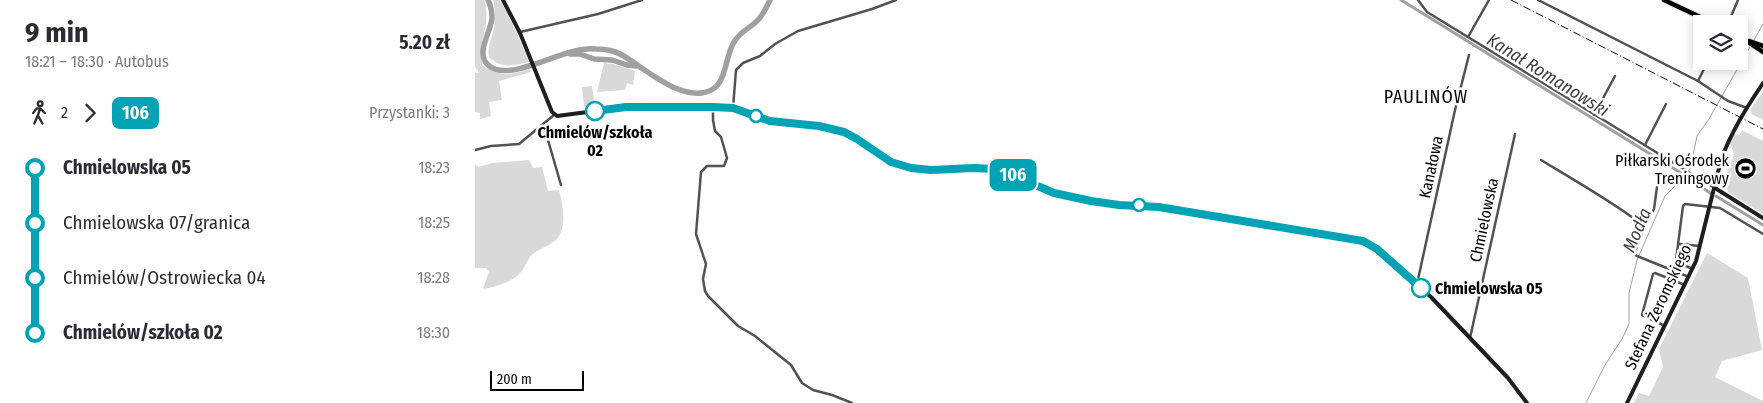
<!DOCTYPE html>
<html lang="pl">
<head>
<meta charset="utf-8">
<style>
	body { margin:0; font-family:"Fira Sans Condensed",sans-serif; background:#f2f2f3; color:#2b2b33; height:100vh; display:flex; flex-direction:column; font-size:19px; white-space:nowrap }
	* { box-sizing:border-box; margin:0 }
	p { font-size:16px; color:#7c7c81 }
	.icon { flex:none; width:28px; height:28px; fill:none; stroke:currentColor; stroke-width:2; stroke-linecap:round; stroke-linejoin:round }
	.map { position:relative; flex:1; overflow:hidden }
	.sheet { display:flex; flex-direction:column; background:#fff; width:475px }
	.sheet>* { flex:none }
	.badge { padding:0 10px; border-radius:8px; font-size:18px; line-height:32px }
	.fabs { position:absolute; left:1218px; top:15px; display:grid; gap:10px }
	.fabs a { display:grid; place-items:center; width:55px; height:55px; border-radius:0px; background:#fff; box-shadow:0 2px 12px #0003; font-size:25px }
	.scale { position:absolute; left:15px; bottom:12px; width:94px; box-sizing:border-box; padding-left:5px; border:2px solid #000; border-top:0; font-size:14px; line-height:18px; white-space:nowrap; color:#000; -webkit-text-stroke:4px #fff; paint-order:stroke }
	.map>.badge { position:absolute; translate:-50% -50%; box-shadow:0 0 0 2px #fff }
	.legs { display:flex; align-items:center; gap:8px; height:55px; padding:0 25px; font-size:16px }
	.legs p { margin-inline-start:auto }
	.summary { display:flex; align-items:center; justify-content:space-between; height:85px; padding:0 25px }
	h1 { font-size:28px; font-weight:700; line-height:38px }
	ul { padding:0 25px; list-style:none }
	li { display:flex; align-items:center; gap:18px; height:55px; font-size:19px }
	li i { display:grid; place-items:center; width:8px; height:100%; margin:0 6px; background:currentColor }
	li i::after { content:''; width:12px; height:12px; margin:-6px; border:4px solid; border-radius:50%; background:#fff }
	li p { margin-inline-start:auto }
	li:first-child i { background:linear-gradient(#0000 50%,currentColor 0) }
	li:last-child i { background:linear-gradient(currentColor 50%,#0000 0) }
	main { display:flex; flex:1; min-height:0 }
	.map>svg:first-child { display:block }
	.green { fill:#d9d9d9 }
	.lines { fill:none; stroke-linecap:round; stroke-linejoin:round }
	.stream { stroke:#a0a0a0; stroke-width:1 }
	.canal { stroke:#a0a0a0; stroke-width:3 }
	.river { stroke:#a0a0a0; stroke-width:5.5 }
	.primary-casing { stroke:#dbdbdb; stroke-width:6 }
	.street { stroke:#525252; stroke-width:2.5 }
	.secondary { stroke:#1f1f1f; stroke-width:4 }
	.primary { stroke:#000; stroke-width:4.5 }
	.rail { stroke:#000; stroke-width:1; stroke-dasharray:8 2.5 1 2.5; stroke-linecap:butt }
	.line-1-casing { stroke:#fff; stroke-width:11 }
	.line-1 { stroke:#00a3b4; stroke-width:8 }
	.stop-1-dot { fill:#fff; stroke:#00a3b4; stroke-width:2.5 }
	.labels { text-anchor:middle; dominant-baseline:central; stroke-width:5; stroke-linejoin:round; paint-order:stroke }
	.stop-label { font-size:16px; font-weight:bold; fill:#000; stroke:#fff }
	.poi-label { font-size:16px; fill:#000; stroke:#fff; text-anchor:end }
	.street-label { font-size:16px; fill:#000; stroke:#fff }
	.water-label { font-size:18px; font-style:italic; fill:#414141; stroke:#fff }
	.neighbourhood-label { font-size:18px; letter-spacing:1px; fill:#000; stroke:#fff }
</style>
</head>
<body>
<main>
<section class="sheet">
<div class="summary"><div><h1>9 min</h1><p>18:21 – 18:30 · Autobus</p></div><b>5.20 zł</b></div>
<div class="legs"><svg class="icon" aria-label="walk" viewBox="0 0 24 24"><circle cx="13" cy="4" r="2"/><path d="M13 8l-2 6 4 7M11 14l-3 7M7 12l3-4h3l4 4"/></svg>2<svg class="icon" aria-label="forward" viewBox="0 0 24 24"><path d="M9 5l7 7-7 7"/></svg><b class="badge" style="background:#00a3b4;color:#fff">106</b><p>Przystanki: 3</p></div>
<ul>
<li><i style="color:#00a3b4"></i><b>Chmielowska 05</b><p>18:23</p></li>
<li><i style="color:#00a3b4"></i><span>Chmielowska 07/granica</span><p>18:25</p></li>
<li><i style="color:#00a3b4"></i><span>Chmielów/Ostrowiecka 04</span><p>18:28</p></li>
<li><i style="color:#00a3b4"></i><b>Chmielów/szkoła 02</b><p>18:30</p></li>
</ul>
</section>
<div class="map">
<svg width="1288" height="403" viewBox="0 0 1288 403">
	<rect width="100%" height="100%" fill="#fff"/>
	<g class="green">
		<path d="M 0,0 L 9,0 C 18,25 0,42 8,66 C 27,77 34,75 55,69 L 56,72 L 24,81 L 27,100 L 14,102 L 16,116 L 5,119 L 5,113 L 0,112 L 0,73 L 4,73 L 0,66 Z"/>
		<path d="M 18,0 L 25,0 C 37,20 45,40 54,62 C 37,66 27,69 14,57 C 12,47 17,38 19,29 C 21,19 20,10 18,0 Z"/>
		<path d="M 129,63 L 139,64 L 160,71 L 158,85 L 152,83 L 150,90 L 122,92 Z"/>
		<path d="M 117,86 L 120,106 L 109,107 L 107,87 Z"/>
		<path d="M 1288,92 L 1288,120 L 1277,114 L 1275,110 Z"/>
		<path d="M 1267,130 L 1288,141 L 1288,214 L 1253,192 L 1252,189 L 1246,186 L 1259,155 L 1255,143 L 1259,134 L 1265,135 Z"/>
		<path d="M 54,160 L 58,168 L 67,167 L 73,191 L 84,190 C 87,202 91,220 86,232 C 82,244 69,246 59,253 C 53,257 51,266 46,272 C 38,282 20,287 8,289 L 14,271 L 11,268 L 0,268 L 0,164 L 3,167 L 17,163 Z"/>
		<path d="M 1232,253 L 1273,278 L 1287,350 L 1247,361 L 1240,377 L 1288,401 L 1288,403 L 1159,403 L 1164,393 L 1174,396 L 1188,367 L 1184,349 Z"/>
	</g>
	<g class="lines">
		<g class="stream">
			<path d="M 1278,42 L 1288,24"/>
			<path d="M 1111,403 L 1130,365 L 1147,339 L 1154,324 L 1154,293 L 1162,260 L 1190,196 L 1208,178 L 1215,169 L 1222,136 L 1234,119 L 1276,45"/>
		</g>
		<g class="canal">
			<path d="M 926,0 L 1206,173"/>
			<path d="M 1213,177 L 1235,193"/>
			<path d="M 1241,196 L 1288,225"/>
		</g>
		<g class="river">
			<path d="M 13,0 C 16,6 17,12 17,18 C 16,32 0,53 13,65 C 35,85 89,45 121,49 C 129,49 140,51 147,55 C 170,68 210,106 238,89 C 251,82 251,54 259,42 C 265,32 273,29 281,22 C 288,16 291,8 295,0"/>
			<path d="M 95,54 L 105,54 L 119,59 L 137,60 L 152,65 L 161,66"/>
		</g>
		<defs>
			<g id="primary">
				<path d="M 1189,0 L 1240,24"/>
				<path d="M 1264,36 L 1288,52"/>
				<path d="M 1274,41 L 1288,46"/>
			</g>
		</defs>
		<use href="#primary" class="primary-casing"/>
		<g class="street">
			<path d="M 943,0 L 952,12 L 1238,187"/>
			<path d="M 1063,0 L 1223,81 L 1253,101 L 1272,108"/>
			<path d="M 1254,21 L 1263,0"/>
			<path d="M 45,32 L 123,14 L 167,0"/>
			<path d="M 993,37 L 1014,0"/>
			<path d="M 1223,81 L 1233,61"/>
			<path d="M 238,107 L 238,120 L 240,131 L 246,137 L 252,158 L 249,166 L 232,166 L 226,172 L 221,234 L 231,264 L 228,279 L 230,291 L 233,296 L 263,326 L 280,336 L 316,365 L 327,383 L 338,390 L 357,395 L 377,403"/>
			<path d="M 258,108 L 261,70 L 268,63 L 285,56 L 300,44 L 323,31 L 397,9 L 421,0"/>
			<path d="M 1119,115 L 1140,76"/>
			<path d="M 67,126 L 73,140 L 86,185"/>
			<path d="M 1170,145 L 1191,104"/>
			<path d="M 0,150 L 16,146 L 44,144 L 79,115"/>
			<path d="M 1066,160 C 1082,170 1164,217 1169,228"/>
			<path d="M 1182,187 L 1179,209 L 1169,228 L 1159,254 L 1162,256 L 1214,277"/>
			<path d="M 1204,244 L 1225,246"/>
			<path d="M 1209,265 L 1212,244"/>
			<path d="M 1218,269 L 1203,263 L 1201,260 L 1208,206 L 1210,204 L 1245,208 L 1288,234"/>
			<path d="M 942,284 L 980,110 L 994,55"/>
			<path d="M 1190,326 L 1167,315 L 1178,274 L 1180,273 L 1210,285"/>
			<path d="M 995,338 L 1040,134"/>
		</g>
		<g class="secondary">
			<path d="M 28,0 L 45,33 L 77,112 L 82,116 L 151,107 L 238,107 L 258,108 L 295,121 L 344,126 L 369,133 L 382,139 L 416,162 L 436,168 L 456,170 L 499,168 L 518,169 L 534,173 L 579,193 L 616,201 L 644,205 L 684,207 L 891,242 L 902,249 L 956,297 L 1033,378 L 1052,403"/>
			<path d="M 1240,188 L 1288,218"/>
			<path d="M 1152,403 L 1221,261 L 1246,160 C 1256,132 1272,107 1288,83"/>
		</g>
		<use href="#primary" class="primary"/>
		<path class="rail" d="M 1036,0 L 1288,129"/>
	</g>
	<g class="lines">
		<defs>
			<path id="line-1" d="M 120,111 L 151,107 L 238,107 L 258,108 L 295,121 L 344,126 L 369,132 L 382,139 L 416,162 L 436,168 L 456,170 L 499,168 L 518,169 L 534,174 L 579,193 L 616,201 L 644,205 L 684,207 L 888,241 L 902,249 L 946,288"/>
		</defs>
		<use href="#line-1" class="line-1-casing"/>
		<use href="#line-1" class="line-1"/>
	</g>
	<defs>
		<symbol id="stadium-disc" viewBox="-11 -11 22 22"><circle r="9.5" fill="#000" stroke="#fff"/><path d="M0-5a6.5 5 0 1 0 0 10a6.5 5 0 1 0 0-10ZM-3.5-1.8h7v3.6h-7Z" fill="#fff"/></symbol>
	</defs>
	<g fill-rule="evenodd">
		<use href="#stadium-disc" x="1258" y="156" width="25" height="25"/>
	</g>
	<g class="stop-1-dot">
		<circle cx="120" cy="111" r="9"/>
		<circle cx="281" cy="116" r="6"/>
		<circle cx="664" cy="205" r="6"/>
		<circle cx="946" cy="288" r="9"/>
	</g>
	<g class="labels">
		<g class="stop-label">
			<text x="120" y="132">Chmielów/szkoła<tspan x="120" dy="18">02</tspan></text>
			<text x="960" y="288" text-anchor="start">Chmielowska 05</text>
		</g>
		<g class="poi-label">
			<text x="1254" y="160">Piłkarski Ośrodek<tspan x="1254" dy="18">Treningowy</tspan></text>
		</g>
		<g class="street-label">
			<text transform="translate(956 167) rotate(-78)">Kanałowa</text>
			<text transform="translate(1009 220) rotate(-78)">Chmielowska</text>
			<text transform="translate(1183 307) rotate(-65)">Stefana Żeromskiego</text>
		</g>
		<g class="water-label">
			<text transform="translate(1073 75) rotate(32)">Kanał Romanowski</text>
			<text transform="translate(1162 230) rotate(-67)">Modła</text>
		</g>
		<g class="neighbourhood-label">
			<text x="951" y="97">PAULINÓW</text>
		</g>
	</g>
</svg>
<div class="fabs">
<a><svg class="icon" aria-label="layers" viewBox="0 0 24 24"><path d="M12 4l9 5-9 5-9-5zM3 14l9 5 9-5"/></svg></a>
</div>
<div class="scale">200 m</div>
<b class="badge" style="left:538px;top:175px;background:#00a3b4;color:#fff">106</b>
</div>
</main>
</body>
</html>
